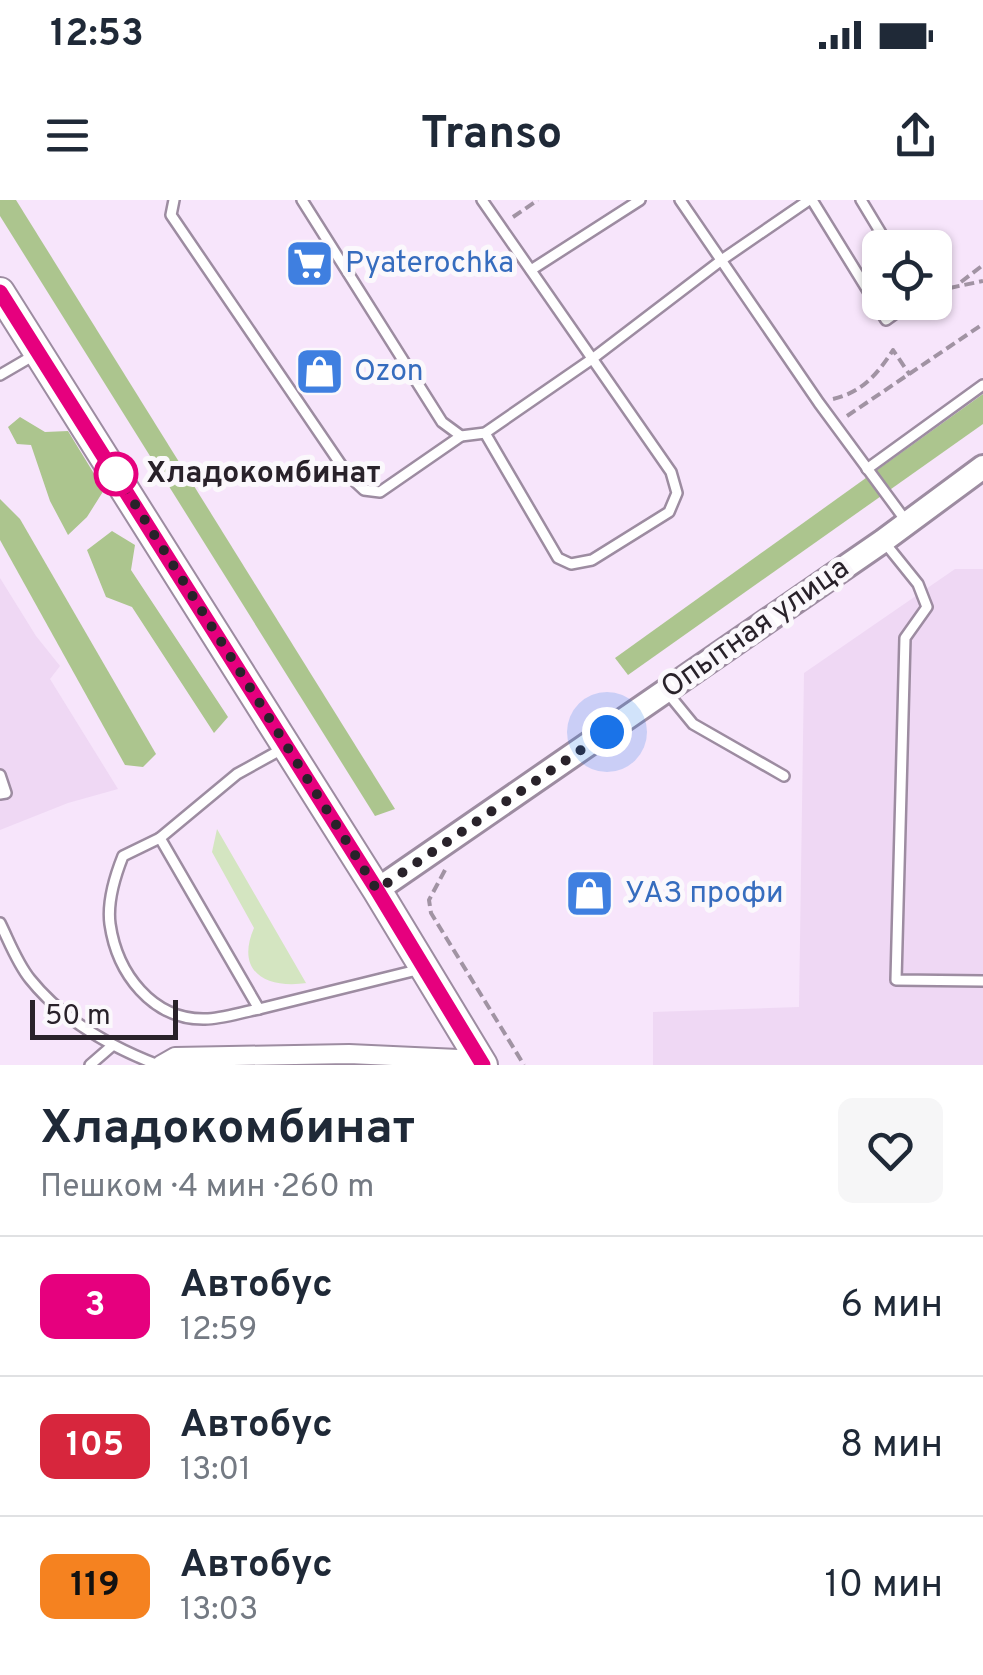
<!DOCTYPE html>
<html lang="ru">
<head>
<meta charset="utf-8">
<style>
	body { margin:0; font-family:Overpass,sans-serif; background:#f6f6f7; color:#1f2937; height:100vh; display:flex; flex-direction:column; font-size:38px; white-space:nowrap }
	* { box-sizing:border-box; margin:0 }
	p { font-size:32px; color:#747a83 }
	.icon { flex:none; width:55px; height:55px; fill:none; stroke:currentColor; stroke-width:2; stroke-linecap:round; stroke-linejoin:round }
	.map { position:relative; height:865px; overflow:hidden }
	.details { display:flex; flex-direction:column; background:#fff; flex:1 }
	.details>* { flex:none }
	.badge { padding:0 20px; border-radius:15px; font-size:35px; line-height:65px }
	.fabs { position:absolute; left:862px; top:30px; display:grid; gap:20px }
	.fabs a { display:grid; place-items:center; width:90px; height:90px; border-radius:15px; background:#fff; box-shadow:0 2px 8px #0004; font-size:50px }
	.scale { position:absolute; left:30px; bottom:25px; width:148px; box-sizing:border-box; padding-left:10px; border:5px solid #29222a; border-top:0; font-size:28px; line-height:35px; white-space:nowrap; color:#29222a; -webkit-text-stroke:8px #fbf8fc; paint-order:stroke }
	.you { position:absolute; width:50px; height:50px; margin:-25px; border:8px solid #fff; border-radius:50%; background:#1a73e8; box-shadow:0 0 0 15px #1a73e833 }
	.map>.badge { position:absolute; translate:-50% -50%; box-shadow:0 0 0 5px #fff }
	.round { display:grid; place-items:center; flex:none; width:105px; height:105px; border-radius:15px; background:#f6f6f7 }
	.head { display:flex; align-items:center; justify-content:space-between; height:170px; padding:0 40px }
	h1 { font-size:48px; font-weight:700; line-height:75px }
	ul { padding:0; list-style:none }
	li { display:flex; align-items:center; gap:30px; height:140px; padding:0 40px; border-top:2px solid #e0e1e3 }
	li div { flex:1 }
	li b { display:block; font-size:38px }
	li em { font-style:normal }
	li .badge { min-width:110px; font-weight:700; text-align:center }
	.status { display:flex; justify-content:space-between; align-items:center; height:70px; padding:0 50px; background:#fff; direction:ltr }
	.status svg { height:28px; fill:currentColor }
	header { display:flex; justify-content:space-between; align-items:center; height:130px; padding:0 40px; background:#fff; font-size:45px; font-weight:700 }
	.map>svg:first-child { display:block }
	.built { fill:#efd8f4 }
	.green { fill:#d4e5c1 }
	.forest { fill:#acc58e }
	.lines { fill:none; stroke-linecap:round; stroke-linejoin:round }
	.service-casing { stroke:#9d8ca1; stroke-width:14 }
	.minor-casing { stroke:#9d8ca1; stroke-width:22 }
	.tertiary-casing { stroke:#9d8ca1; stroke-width:28 }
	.primary-casing { stroke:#9d8ca1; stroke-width:32 }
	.path { stroke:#a193a3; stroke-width:4; stroke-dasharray:10 5; stroke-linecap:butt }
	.service { stroke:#fff; stroke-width:9 }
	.minor { stroke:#fff; stroke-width:18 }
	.tertiary { stroke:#fff; stroke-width:22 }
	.primary { stroke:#fff; stroke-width:28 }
	.line-casing { stroke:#fff; stroke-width:22 }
	.line { stroke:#e6007e; stroke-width:15 }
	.walk { stroke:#29222a; stroke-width:10; stroke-dasharray:0 18 }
	.stop-dot { fill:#fff; stroke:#e6007e; stroke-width:5 }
	.labels { text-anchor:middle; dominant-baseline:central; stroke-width:10; stroke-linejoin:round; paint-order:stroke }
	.shop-label { font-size:30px; fill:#366cbe; stroke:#fbf8fc; text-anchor:start }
	.stop-label { font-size:30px; font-weight:bold; fill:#29222a; stroke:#fbf8fc; text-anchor:start }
	.street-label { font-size:30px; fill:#29222a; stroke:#fbf8fc }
</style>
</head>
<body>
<div class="status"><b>12:53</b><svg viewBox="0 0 49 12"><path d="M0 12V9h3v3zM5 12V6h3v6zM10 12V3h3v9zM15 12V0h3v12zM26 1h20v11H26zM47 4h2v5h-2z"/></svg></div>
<header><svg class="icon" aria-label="menu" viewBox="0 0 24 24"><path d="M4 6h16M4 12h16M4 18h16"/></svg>Transo<svg class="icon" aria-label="share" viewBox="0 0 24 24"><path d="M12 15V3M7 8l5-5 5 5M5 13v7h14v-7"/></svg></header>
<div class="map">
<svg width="983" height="865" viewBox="0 0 983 865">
	<rect width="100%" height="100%" fill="#f7e5fb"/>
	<g class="built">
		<path d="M 955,369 L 983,369 L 983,865 L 653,865 L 653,812 L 799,807 L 804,473 Z"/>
		<path d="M 0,378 L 36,436 L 60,466 L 50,479 L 118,589 L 68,603 L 0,630 Z"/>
	</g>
	<path class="green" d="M 217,629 L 306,783 L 307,783 C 266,789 235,772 254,728 L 212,652 Z"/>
	<g class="forest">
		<path d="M 0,0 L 16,0 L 395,609 L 375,616 L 0,16 Z"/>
		<path d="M 983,194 L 983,224 L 628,475 L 615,458 Z"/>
		<path d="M 20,217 L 45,232 L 68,231 L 104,290 L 87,317 L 68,335 L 50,301 L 31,245 L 17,244 L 8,227 Z"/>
		<path d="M 0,299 L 20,319 L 156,554 L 143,567 L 125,565 L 0,340 Z"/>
		<path d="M 112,331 L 135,345 L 131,370 L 228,517 L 214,533 L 132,407 L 106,397 L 87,350 Z"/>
	</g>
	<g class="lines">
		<defs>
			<g id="service">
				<path d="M 174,0 L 171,15 L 348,275 L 364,290 L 380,292 L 461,236"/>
				<path d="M 302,0 L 442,222 L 461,236 L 485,233 L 592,159 L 723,59 L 809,0"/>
				<path d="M 482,0 L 671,272 L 677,293 L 669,312 L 592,360 L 571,364 L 558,358 L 485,233"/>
				<path d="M 680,0 L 819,203 L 906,321"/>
				<path d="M 812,0 L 886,120 L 911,102"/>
				<path d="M 861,0 L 890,48"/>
				<path d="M 531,70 L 640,0"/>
				<path d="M 0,175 L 36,154"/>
				<path d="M 867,269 L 983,185"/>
				<path d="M 885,343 L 918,384 L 927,407 L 905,438 L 896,780 L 983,781"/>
				<path d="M 666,491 L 693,524 L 784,576"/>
				<path d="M 284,548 L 237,574 L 160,638 L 259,809 L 417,770"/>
				<path d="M 0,575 L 6,593 L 0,594"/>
				<path d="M 160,638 L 123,656 C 115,676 107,701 110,724 C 117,773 152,820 205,819 C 222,819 242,812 259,809"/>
				<path d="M 0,723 C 9,741 17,763 30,779 C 62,819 111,847 158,865"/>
				<path d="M 90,865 L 113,845"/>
			</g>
			<path id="minor" d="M 161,865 L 175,857 L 349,854 L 480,860"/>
			<path id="tertiary" d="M 377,690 L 883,341 L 983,267"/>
			<path id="primary" d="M 0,92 L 377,690 L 483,865"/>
		</defs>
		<use href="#service" class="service-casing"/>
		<use href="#minor" class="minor-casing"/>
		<use href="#tertiary" class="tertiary-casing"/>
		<use href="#primary" class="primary-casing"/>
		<g class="path">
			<path d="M 513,17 L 538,0"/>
			<path d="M 961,82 L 983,65"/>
			<path d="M 935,91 L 983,81"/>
			<path d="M 833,199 C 862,192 877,175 893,150 L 910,175"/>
			<path d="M 847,216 L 983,124"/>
			<path d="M 445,670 L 429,700 L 431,713 L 524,865"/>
		</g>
		<use href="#service" class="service"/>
		<use href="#minor" class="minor"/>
		<use href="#tertiary" class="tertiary"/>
		<use href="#primary" class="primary"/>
	</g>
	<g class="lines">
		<defs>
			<path id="line" d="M 0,92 L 377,690 L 483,865"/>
		</defs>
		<use href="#line" class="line-casing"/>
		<use href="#line" class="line"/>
		<path class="walk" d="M 116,274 L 377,690 L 607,532"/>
	</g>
	<defs>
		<symbol id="supermarket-square" viewBox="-11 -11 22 22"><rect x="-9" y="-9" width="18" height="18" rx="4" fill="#3f7fe0" stroke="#fbf8fc"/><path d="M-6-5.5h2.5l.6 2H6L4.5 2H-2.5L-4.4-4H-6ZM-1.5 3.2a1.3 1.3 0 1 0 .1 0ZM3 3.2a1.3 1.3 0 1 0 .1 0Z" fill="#fff"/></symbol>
		<symbol id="shop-square" viewBox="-11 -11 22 22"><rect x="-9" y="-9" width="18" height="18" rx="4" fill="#3f7fe0" stroke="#fbf8fc"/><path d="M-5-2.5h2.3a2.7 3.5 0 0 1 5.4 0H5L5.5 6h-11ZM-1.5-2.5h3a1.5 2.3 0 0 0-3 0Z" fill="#fff"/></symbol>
	</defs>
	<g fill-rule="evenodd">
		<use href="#supermarket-square" x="282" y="36" width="55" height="55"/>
		<use href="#shop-square" x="292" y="144" width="55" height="55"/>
		<use href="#shop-square" x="562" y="666" width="55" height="55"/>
	</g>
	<circle class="stop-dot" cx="116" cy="274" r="20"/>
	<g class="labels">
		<g class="shop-label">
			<text x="345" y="64">Pyaterochka</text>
			<text x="354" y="172">Ozon</text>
			<text x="625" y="694">УАЗ профи</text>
		</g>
		<g class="stop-label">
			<text x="146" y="274">Хладокомбинат</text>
		</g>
		<g class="street-label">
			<text transform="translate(756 429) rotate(-35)">Опытная улица</text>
		</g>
	</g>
</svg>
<div class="fabs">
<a><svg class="icon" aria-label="locate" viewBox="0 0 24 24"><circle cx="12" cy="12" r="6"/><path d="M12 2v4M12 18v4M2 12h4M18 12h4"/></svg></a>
</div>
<div class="scale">50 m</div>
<div class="you" style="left:607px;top:532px"></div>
</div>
<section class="details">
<div class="head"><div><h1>Хладокомбинат</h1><p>Пешком · 4 мин · 260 m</p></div><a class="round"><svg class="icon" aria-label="heart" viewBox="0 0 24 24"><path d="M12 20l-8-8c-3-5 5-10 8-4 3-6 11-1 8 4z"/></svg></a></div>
<ul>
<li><span class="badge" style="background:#e6007e;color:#fff">3</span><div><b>Автобус</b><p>12:59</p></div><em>6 мин</em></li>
<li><span class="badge" style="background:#d7263d;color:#fff">105</span><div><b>Автобус</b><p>13:01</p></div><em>8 мин</em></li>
<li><span class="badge" style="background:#f58220;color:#111">119</span><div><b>Автобус</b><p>13:03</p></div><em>10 мин</em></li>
</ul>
</section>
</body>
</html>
